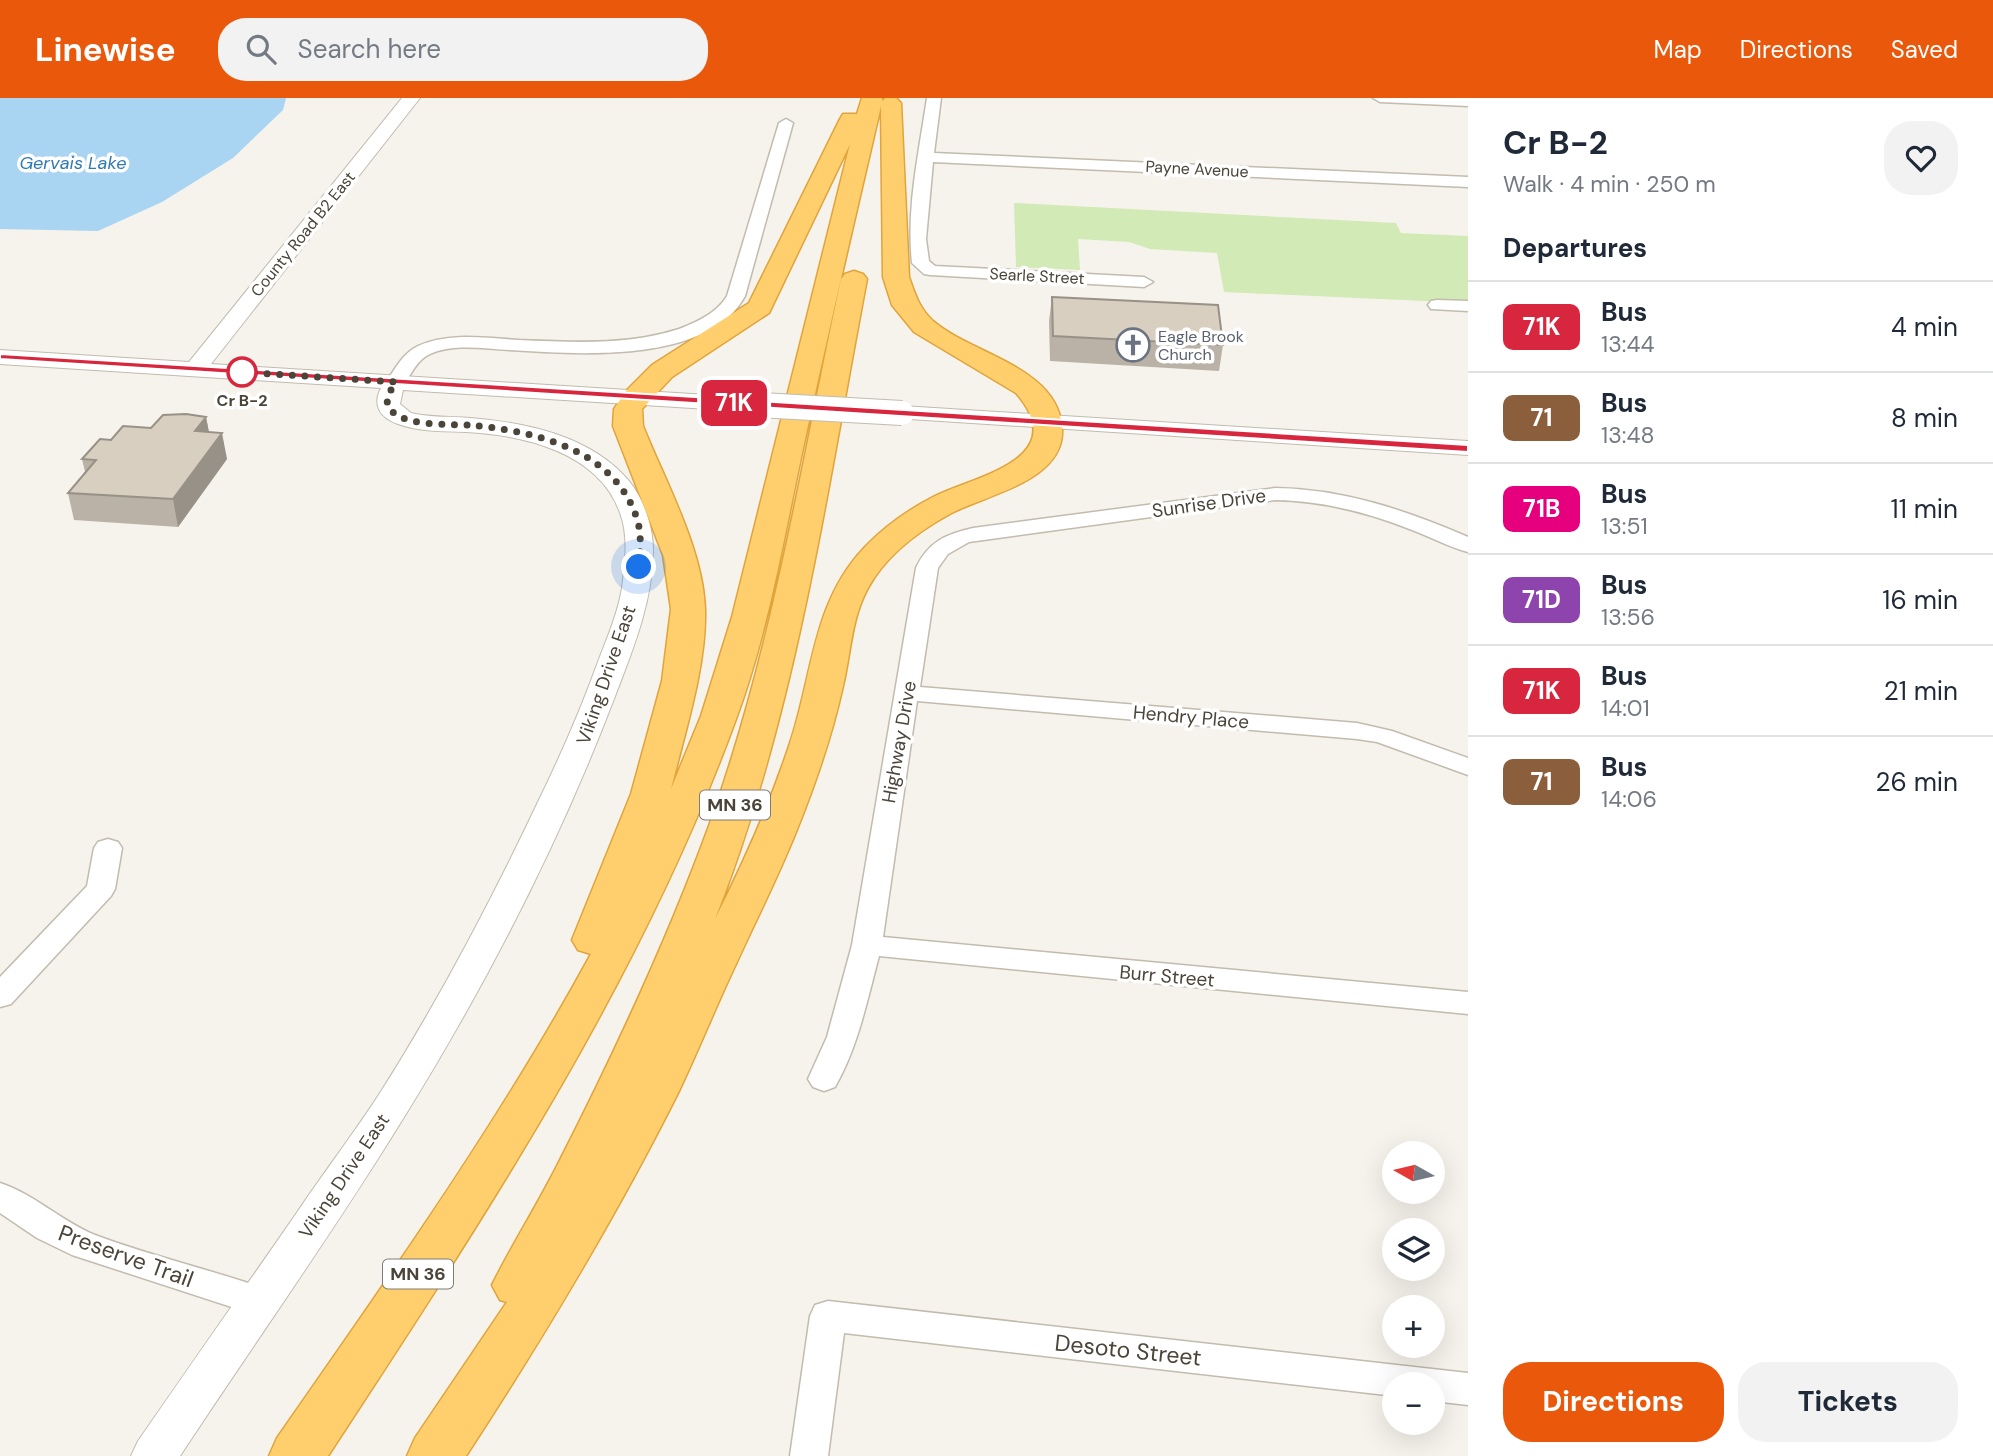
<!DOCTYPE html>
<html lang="en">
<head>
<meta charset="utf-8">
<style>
	body { margin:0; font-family:"DM Sans",sans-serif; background:#f2f2f3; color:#1f2937; height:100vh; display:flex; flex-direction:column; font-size:26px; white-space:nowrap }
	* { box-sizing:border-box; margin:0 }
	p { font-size:23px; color:#747a83 }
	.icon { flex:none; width:38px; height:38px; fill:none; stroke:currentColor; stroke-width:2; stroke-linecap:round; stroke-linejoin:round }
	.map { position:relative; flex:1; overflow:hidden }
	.drawer { display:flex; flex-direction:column; background:#fff; width:525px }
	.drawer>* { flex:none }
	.badge { padding:0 14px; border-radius:10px; font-size:24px; line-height:46px }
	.needle { width:46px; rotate:278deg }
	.fabs { position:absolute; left:1382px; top:1043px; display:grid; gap:14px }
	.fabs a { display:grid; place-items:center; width:63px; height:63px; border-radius:50%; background:#fff; box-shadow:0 7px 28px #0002; font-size:35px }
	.you { position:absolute; width:35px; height:35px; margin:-18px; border:5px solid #fff; border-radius:50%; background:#1a73e8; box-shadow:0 0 0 10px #1a73e833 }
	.map>.badge { position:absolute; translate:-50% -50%; box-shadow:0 0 0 4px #fff }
	h2 { padding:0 35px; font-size:26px; line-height:63px }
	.round { display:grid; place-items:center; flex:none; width:74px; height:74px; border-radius:28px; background:#f2f2f3 }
	.headline { display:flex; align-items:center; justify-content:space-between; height:119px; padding:0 35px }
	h1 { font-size:33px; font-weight:700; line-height:52px }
	.button { display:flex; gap:14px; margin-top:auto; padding:14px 35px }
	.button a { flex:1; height:80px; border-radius:28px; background:#ea580c; color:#fff; font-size:28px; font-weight:700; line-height:80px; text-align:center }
	.button a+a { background:#f2f2f3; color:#1f2937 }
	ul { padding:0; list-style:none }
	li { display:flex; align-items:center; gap:21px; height:91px; padding:0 35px; border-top:2px solid #e0e1e3 }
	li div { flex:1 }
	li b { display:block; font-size:26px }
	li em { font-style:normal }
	li .badge { min-width:77px; font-weight:700; text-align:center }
	header { display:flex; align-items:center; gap:42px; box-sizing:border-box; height:98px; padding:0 35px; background:#ea580c; color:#fff }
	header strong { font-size:33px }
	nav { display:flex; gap:38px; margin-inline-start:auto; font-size:24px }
	.search { width:490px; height:63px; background:#f2f2f3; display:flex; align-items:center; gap:18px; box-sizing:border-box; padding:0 24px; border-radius:28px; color:#747a83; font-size:26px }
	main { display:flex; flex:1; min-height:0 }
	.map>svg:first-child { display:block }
	.green { fill:#d2eab5 }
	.water { fill:#a9d4f2 }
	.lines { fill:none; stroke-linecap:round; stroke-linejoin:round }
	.minor-casing { stroke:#c2bbae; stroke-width:3 }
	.tertiary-casing { stroke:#c2bbae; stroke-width:2 }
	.motorway-casing { stroke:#e0a43c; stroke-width:3 }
	.minor { fill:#fff; fill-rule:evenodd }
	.tertiary { fill:#fff; fill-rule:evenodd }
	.motorway { fill:#ffcf6e; fill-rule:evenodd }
	.tertiary-bridge-casing { stroke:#c2bbae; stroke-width:26; stroke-linecap:butt }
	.tertiary-bridge { stroke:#fff; stroke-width:24 }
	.wall { fill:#bab2a6 }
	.shaded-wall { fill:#979187 }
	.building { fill:#d8cfc1; stroke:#979187; stroke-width:2 }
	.line { fill:#d7263d; stroke:#fff; stroke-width:2 }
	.walk { stroke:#4b4439; stroke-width:7; stroke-dasharray:0 12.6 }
	.stop-dot { fill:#fff; stroke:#d7263d; stroke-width:3.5 }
	.labels { text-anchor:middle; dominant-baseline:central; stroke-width:7; stroke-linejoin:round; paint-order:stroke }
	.far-street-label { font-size:16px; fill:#4b4439; stroke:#fff }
	.far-worship-label { font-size:16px; fill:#5b616d; stroke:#fff; text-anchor:start }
	.far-stop-label { font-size:16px; font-weight:bold; fill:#4b4439; stroke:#fff }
	.far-water-label { font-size:18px; font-style:italic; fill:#2e7ab2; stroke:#fff }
	.shield { fill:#fff; stroke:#817c74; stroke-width:2 }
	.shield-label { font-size:18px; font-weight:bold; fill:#4b4439 }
	.street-label { font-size:19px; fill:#4b4439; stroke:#fff }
	.near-street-label { font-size:23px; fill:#4b4439; stroke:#fff }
</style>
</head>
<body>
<header>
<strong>Linewise</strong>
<div class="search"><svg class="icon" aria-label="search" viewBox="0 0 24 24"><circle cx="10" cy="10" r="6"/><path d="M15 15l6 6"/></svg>Search here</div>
<nav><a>Map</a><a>Directions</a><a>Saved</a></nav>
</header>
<main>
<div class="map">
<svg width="1468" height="1358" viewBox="0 0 1468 1358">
	<rect width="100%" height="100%" fill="#f6f3ec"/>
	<path class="green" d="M 1014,105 L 1396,125 L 1401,135 L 1468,138 L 1468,205 L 1224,194 L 1217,155 L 1150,151 L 1129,144 L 1078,141 L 1080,172 L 1016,169 Z"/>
	<path class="water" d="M 0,0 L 286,0 L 283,12 L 233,60 L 162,104 L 98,133 L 0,131 Z"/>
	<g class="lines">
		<defs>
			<g id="minor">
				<path d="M 927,0 L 941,0 L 934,55 L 1468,79 L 1468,89 L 933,64 L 926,141 L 929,163 L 935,168 L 1144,179 L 1153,184 L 1144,189 L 930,177 L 924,176 L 912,165 C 906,110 919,54 927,0 Z"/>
				<path d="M 1373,0 L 1468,0 L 1468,8 L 1380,4 Z"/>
				<path d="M 786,21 L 793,25 L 745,198 C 707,267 576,256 510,252 C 485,251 454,245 430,256 C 417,262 411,276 403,288 L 389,288 L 386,284 C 395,271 403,255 418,248 C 449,234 486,240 519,242 C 573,244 627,248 679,231 C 697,224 717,215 727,198 L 779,25 Z"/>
				<path d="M 1437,202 L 1468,203 L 1468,213 L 1431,211 L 1428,207 L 1431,203 Z"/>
				<path d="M 1275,390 C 1343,391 1406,412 1468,439 L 1468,454 C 1449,449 1431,439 1412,432 C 1367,414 1323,403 1275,402 L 969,444 L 948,456 L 938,470 L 920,589 L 1357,625 L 1392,633 L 1468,660 L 1468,677 L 1377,644 L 1357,641 L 917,603 L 883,839 L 1468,894 L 1468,916 L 879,858 C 867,903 858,949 835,989 L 824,993 L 813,989 L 808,981 L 827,939 L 852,847 L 916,470 C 928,444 946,436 973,430 Z"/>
				<path d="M 108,741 L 118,744 L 122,750 L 115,791 L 111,798 L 11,906 L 0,909 L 0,879 L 87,788 L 94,750 L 98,744 Z"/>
				<path d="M 0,1085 C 34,1096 61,1123 95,1137 C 153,1159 213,1172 272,1193 L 277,1203 L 272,1213 L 259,1218 L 72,1157 L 37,1140 L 0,1115 Z"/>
				<path d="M 828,1203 L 1468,1275 L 1468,1307 L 1433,1303 L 1433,1286 L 1395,1286 L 1395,1298 L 844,1235 L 828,1358 L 790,1358 L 810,1218 L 815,1207 Z"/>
			</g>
			<g id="tertiary">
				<path d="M 402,0 L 420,0 L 211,266 L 724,298 L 732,300 L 736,305 L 732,310 L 724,312 L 403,292 L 400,306 L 411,315 C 431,320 451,318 471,320 C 528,325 591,338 629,383 C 644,401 653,429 653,452 C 653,504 632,554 614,601 C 559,745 487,885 406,1016 C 335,1132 255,1244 180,1358 L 131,1358 L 138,1343 C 191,1266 245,1190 298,1113 C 325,1073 354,1035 380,995 C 439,902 490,805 537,706 C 560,659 581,611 599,561 C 608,538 618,514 622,490 C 625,465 629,439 620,415 C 599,354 523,337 466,334 C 443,333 420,334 398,326 C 380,320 372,307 381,290 L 0,266 L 0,252 L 189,264 Z"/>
				<path d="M 902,308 L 1468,343 L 1468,357 L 894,320 L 890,315 L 894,310 Z"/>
			</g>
			<path id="motorway" d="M 862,0 L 882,0 L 882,3 L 886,0 L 896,0 L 901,5 L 909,179 C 915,196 919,210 933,223 C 971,256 1058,269 1062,330 C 1066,384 982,397 948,417 C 917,434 885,459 868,490 C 851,521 851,555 843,588 C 832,638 815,687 796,734 C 778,779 756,822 736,866 C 716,908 699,951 679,993 C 616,1119 543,1240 466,1358 L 407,1358 L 415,1340 L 507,1204 L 500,1202 L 492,1187 C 513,1145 538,1106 559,1064 C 615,954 668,841 710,725 C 773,549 802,363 841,181 L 845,176 L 854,173 L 863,176 L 867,181 C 826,396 796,616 715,821 C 744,764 770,706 790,645 C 813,577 812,505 864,450 C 884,429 908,412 933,399 C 974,378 1074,362 1016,295 L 914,234 L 892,207 L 883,179 L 881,8 C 854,124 827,239 802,355 C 783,444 768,535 736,621 C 639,887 482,1122 328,1358 L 269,1358 L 277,1340 C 387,1182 499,1025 591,856 L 578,852 L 572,842 L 631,696 L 662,583 L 671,511 L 663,457 L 613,328 L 614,311 L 626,293 L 652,267 L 749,205 L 840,21 L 843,16 L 857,16 ZM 850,46 L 732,519 L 701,618 L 671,691 C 684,637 707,567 705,511 C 703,451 665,383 643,328 L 642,311 L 672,279 L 769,215 Z"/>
		</defs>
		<use href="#minor" class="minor-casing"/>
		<use href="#tertiary" class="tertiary-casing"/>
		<use href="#motorway" class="motorway-casing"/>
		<use href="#minor" class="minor"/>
		<use href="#tertiary" class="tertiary"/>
		<use href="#motorway" class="motorway"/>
		<defs>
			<path id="tertiary-bridge" d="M 724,305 L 902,315"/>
		</defs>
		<use href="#tertiary-bridge" class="tertiary-bridge-casing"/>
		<use href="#tertiary-bridge" class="tertiary-bridge"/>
	</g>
	<g class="wall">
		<path d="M 1052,199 L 1223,247 L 1219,273 L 1050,263 L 1049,223 Z"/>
		<path d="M 206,319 L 209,334 L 227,361 L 178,429 L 74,422 L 68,395 L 85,374 L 82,361 L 111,342 L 151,330 Z"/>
	</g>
	<g class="shaded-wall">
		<path d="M 206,319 L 211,345 L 195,333 Z"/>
		<path d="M 222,335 L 227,361 L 178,429 L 173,401 Z"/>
	</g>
	<g class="building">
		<path d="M 1052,199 L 1218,207 L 1223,247 L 1053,238 Z"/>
		<path d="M 186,316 L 206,319 L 195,333 L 222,335 L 173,401 L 68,395 L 96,362 L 82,361 L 100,341 L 111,342 L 123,328 L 151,330 L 163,317 Z"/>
	</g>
	<path class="line" d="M 0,256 L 1468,347 L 1468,354 L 0,261 Z"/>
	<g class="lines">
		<path class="walk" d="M 242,274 L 396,284 C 392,290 385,300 388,308 C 398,329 450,326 469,327 C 534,333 615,351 637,421 C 642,436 640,454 639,469"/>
	</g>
	<defs>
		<symbol id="church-ring" viewBox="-11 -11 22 22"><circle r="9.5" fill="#fff" stroke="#6b7280" stroke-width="1.5"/><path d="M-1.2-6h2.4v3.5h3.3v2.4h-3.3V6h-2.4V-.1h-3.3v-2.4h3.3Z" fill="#6b7280"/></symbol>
	</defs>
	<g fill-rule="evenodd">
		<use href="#church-ring" x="1114" y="228" width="38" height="38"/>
	</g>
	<circle class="stop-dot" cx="242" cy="274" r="14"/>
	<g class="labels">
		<g class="far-street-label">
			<text transform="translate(1197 71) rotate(3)">Payne Avenue</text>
			<text transform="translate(303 136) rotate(-51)">County Road B2 East</text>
			<text transform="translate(1037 178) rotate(3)">Searle Street</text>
		</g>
		<g class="far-worship-label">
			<text x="1158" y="238">Eagle Brook<tspan x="1158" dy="18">Church</tspan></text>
		</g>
		<g class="far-stop-label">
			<text x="242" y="302">Cr B-2</text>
		</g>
		<g class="far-water-label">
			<text x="73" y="65">Gervais Lake</text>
		</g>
		<g class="shield">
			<rect x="700" y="692.5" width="70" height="29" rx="5"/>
			<rect x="383" y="1161.5" width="70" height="29" rx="5"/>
		</g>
		<g class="shield-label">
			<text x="735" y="707">MN 36</text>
			<text x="418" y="1176">MN 36</text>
		</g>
		<g class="street-label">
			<text transform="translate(1209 405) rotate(-8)">Sunrise Drive</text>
			<text transform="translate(606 577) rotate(-71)">Viking Drive East</text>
			<text transform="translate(1191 619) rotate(5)">Hendry Place</text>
			<text transform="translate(899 644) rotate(-80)">Highway Drive</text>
			<text transform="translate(1167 878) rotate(5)">Burr Street</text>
			<text transform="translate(344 1078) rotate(-56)">Viking Drive East</text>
		</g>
		<g class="near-street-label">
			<text transform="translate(126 1158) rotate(20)">Preserve Trail</text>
			<text transform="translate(1128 1252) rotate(6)">Desoto Street</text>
		</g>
	</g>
</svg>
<div class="fabs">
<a><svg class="needle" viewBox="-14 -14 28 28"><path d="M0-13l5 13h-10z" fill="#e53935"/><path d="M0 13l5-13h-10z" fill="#747a83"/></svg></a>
<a><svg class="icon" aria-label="layers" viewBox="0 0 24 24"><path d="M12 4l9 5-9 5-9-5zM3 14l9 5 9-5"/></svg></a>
<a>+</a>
<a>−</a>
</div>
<div class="you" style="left:639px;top:469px"></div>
<b class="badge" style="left:734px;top:305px;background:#d7263d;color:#fff">71K</b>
</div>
<section class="drawer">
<div class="headline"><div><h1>Cr B-2</h1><p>Walk · 4 min · 250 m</p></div><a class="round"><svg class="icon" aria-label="heart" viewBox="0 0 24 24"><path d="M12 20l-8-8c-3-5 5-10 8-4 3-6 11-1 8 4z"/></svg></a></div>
<h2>Departures</h2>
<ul>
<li><span class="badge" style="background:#d7263d;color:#fff">71K</span><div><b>Bus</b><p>13:44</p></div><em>4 min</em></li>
<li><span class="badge" style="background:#8b5e3c;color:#fff">71</span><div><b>Bus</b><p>13:48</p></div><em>8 min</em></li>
<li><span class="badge" style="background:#e6007e;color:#fff">71B</span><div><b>Bus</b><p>13:51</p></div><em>11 min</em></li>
<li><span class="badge" style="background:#8e44ad;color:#fff">71D</span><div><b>Bus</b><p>13:56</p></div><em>16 min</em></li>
<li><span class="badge" style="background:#d7263d;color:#fff">71K</span><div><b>Bus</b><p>14:01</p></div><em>21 min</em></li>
<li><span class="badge" style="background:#8b5e3c;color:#fff">71</span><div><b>Bus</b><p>14:06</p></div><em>26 min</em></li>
</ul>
<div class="button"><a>Directions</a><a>Tickets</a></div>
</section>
</main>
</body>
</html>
